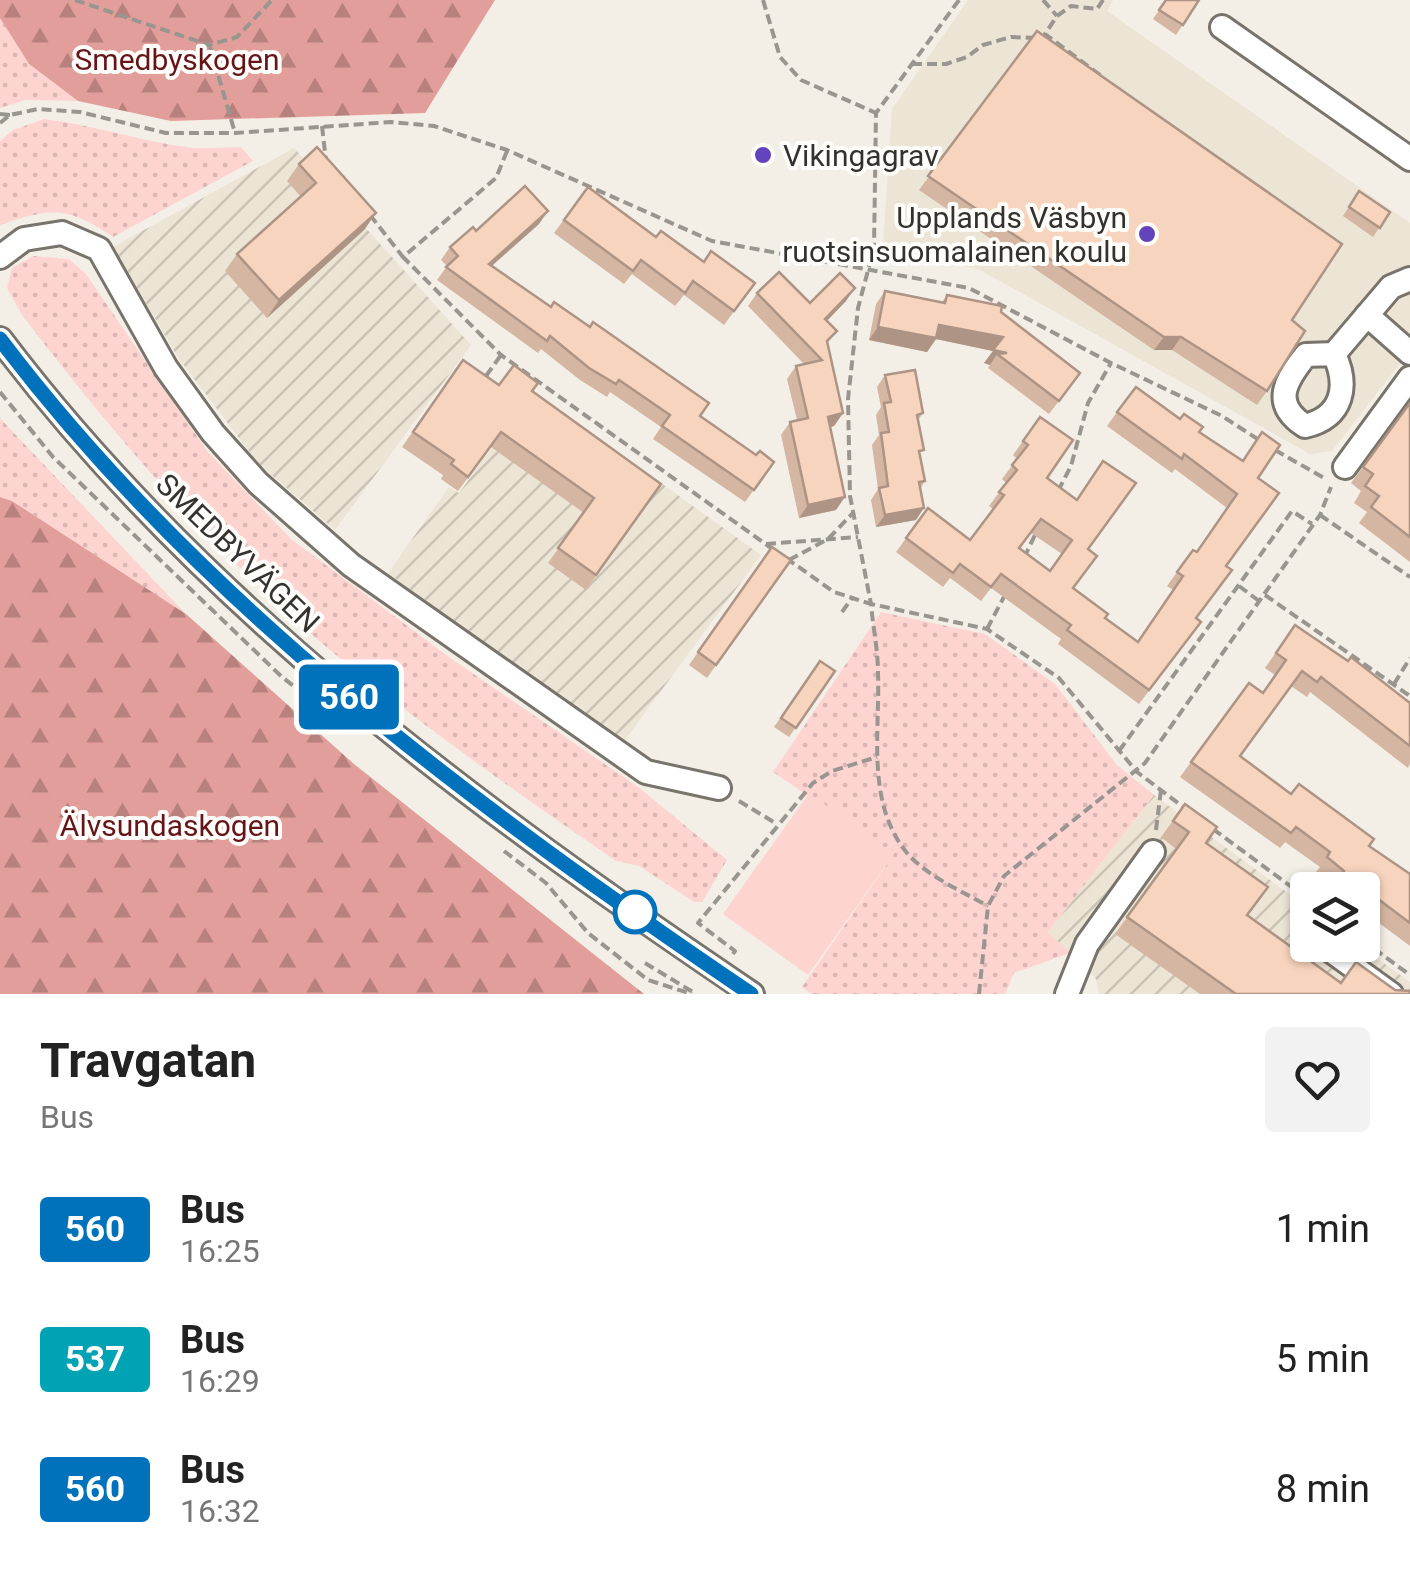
<!DOCTYPE html>
<html lang="en">
<head>
<meta charset="utf-8">
<style>
	body { margin:0; font-family:Roboto,sans-serif; background:#f2f2f2; color:#222; height:100vh; display:flex; flex-direction:column; font-size:38px; white-space:nowrap }
	* { box-sizing:border-box; margin:0 }
	p { font-size:32px; color:#767676 }
	.icon { flex:none; width:55px; height:55px; fill:none; stroke:currentColor; stroke-width:2; stroke-linecap:round; stroke-linejoin:round }
	.map { position:relative; height:994px; overflow:hidden }
	.side { display:flex; flex-direction:column; background:#fff; flex:1 }
	.side>* { flex:none }
	.badge { padding:0 20px; border-radius:8px; font-size:35px; line-height:65px }
	.buttons { position:absolute; left:1290px; top:872px; display:grid; gap:20px }
	.buttons a { display:grid; place-items:center; width:90px; height:90px; border-radius:10px; background:#fff; box-shadow:0 2px 8px #0004; font-size:50px }
	.map>.badge { position:absolute; translate:-50% -50%; box-shadow:0 0 0 5px #fff }
	.round { display:grid; place-items:center; flex:none; width:105px; height:105px; border-radius:10px; background:#f2f2f2 }
	.head { display:flex; align-items:center; justify-content:space-between; height:170px; padding:0 40px }
	h1 { font-size:48px; font-weight:700; line-height:75px }
	ul { padding:0; list-style:none }
	li { display:flex; align-items:center; gap:30px; height:130px; padding:0 40px }
	li div { flex:1 }
	li b { display:block; font-size:38px }
	li em { font-style:normal }
	li .badge { min-width:110px; font-weight:700; text-align:center }
	.map>svg:first-child { display:block }
	.built { fill:#ece4d4 }
	.industrial { fill:url(#industrial-furrows) }
	.green { fill:url(#green-dots) }
	.forest { fill:url(#forest-firs) }
	.pitch { fill:#fed4d1 }
	.lines { fill:none; stroke-linecap:round; stroke-linejoin:round }
	.minor-casing { stroke:#78746c; stroke-width:28 }
	.path { stroke:#99958f; stroke-width:4; stroke-dasharray:10 5; stroke-linecap:butt }
	.minor { stroke:#fff; stroke-width:22 }
	.wall { fill:#d4b6a3; fill-rule:evenodd }
	.shaded-wall { fill:#ad9485 }
	.building { fill:#f7d4be; stroke:#ad9485; stroke-width:2.5; fill-rule:evenodd }
	.line-casing { stroke:#fff; stroke-width:22 }
	.line { stroke:#0072bc; stroke-width:15 }
	.poi-dot { fill:#6343bb; stroke:#fffdf9; stroke-width:4 }
	.stop-dot { fill:#fff; stroke:#0072bc; stroke-width:5 }
	.labels { text-anchor:middle; dominant-baseline:central; stroke-width:8; stroke-linejoin:round; paint-order:stroke }
	.park-label { font-size:30px; fill:#65151a; stroke:#fffdf9 }
	.poi-label { font-size:30px; fill:#34322e; stroke:#fffdf9; text-anchor:start }
	.street-label { font-size:30px; fill:#34322e; stroke:#fffdf9 }
</style>
</head>
<body>
<div class="map">
<svg width="1410" height="994" viewBox="0 0 1410 994">
	<defs>
		<pattern id="industrial-furrows" width="10" height="10" patternUnits="userSpaceOnUse" patternTransform="scale(2.5)"><rect width="10" height="10" fill="#ece4d4"/><path d="M-1 1l2-2M0 10L10 0M9 11l2-2" fill="none" stroke="#cbc4b6"/></pattern>
		<pattern id="green-dots" width="8" height="8" patternUnits="userSpaceOnUse" patternTransform="scale(2.5)"><rect width="8" height="8" fill="#fed4d1"/><path d="M2 2h.1M6 6h.1" fill="none" stroke="#dab6b4" stroke-width="1.8" stroke-linecap="round"/></pattern>
		<pattern id="forest-firs" width="22" height="20" patternUnits="userSpaceOnUse" patternTransform="scale(2.5)"><rect width="22" height="20" fill="#e29e9a"/><path d="M5 1l3.5 6h-7zM16 11l3.5 6h-7z" fill="#b8817e"/></pattern>
	</defs>
	<rect width="100%" height="100%" fill="#f4efe6"/>
	<path class="built" d="M 968,0 L 1113,0 L 1107,11 L 1410,223 L 1410,351 L 1332,451 L 1310,454 L 980,270 L 883,246 L 892,109 Z"/>
	<g class="industrial">
		<path d="M 294,148 L 471,345 L 335,530 L 258,463 L 179,359 L 113,247 Z"/>
		<path d="M 533,391 L 761,555 L 622,744 L 388,573 L 449,487 L 459,493 Z"/>
		<path d="M 1154,795 L 1307,907 L 1308,945 L 1359,945 L 1410,982 L 1410,994 L 1099,994 L 1096,979 L 1048,932 Z"/>
	</g>
	<g class="green">
		<path d="M 0,18 L 29,64 L 78,101 L 26,100 L 0,108 Z"/>
		<path d="M 44,119 C 95,125 142,142 193,148 C 209,149 225,147 241,147 L 253,161 L 113,237 C 68,206 51,207 0,225 L 0,141 L 13,130 Z"/>
		<path d="M 33,256 L 69,259 L 86,274 L 207,451 L 291,539 L 449,657 L 638,787 L 727,860 L 702,902 L 694,902 L 639,866 L 616,861 C 525,798 433,734 347,664 C 224,565 117,439 22,315 L 7,288 L 12,268 Z"/>
		<path d="M 0,418 L 12,431 L 186,614 L 12,501 L 0,497 Z"/>
		<path d="M 881,612 L 985,634 L 1055,684 L 1117,765 L 1154,795 L 1048,932 L 1070,953 L 1014,973 L 1005,994 L 812,994 L 802,987 L 894,854 L 773,772 Z"/>
	</g>
	<g class="forest">
		<path d="M 0,0 L 495,0 L 425,113 L 171,121 L 78,101 L 29,64 L 0,18 Z"/>
		<path d="M 0,497 L 12,501 L 186,614 L 354,764 L 644,994 L 0,994 Z"/>
	</g>
	<path class="pitch" d="M 809,793 L 894,854 L 808,975 L 723,914 Z"/>
	<g class="lines">
		<defs>
			<g id="minor">
				<path d="M 1222,27 L 1410,159"/>
				<path d="M 0,257 L 24,239 L 62,233 L 99,249 L 166,368 L 213,433 L 258,483 L 351,565 L 646,772 L 719,788"/>
				<path d="M 1367,315 L 1410,353"/>
				<path d="M 0,339 C 202,606 476,808 752,994"/>
				<path d="M 1334,354 C 1349,386 1343,417 1305,426 C 1271,404 1285,381 1306,355 L 1334,354 L 1391,287 L 1410,279"/>
				<path d="M 1345,467 L 1410,378"/>
				<path d="M 1323,945 L 1391,994"/>
				<path d="M 1067,994 L 1087,944 L 1153,852"/>
			</g>
		</defs>
		<use href="#minor" class="minor-casing"/>
		<g class="path">
			<path d="M 75,0 L 209,45 L 237,37 L 272,0"/>
			<path d="M 763,0 L 780,57 L 801,80 L 876,113"/>
			<path d="M 959,0 L 876,113 L 874,248 L 858,308 L 848,399 L 850,496 L 871,604 L 987,629 L 1059,678 L 1137,772 L 1186,809"/>
			<path d="M 1043,0 L 1057,16"/>
			<path d="M 210,47 L 235,133"/>
			<path d="M 912,64 L 946,64 L 967,57 L 983,45 L 1011,37 L 1036,38"/>
			<path d="M 1100,75 L 1045,34 L 1057,16 L 1071,6 L 1097,9 L 1103,0"/>
			<path d="M 0,114 L 10,115"/>
			<path d="M 0,123 L 10,115 L 38,109 L 80,112 L 166,133 L 235,133 L 391,122 L 434,126 L 507,150 L 712,241 L 969,288 L 1111,363 L 1222,416 L 1259,440"/>
			<path d="M 322,126 L 326,161"/>
			<path d="M 507,151 L 496,178 L 403,257 L 501,355 L 774,550"/>
			<path d="M 370,215 L 403,257"/>
			<path d="M 486,376 L 501,355"/>
			<path d="M 0,392 L 53,457 L 282,677 L 331,715"/>
			<path d="M 1275,450 L 1324,478"/>
			<path d="M 1058,491 L 1071,466 L 1088,403 L 1111,363"/>
			<path d="M 1320,515 L 1410,577"/>
			<path d="M 766,544 L 858,537"/>
			<path d="M 786,558 L 834,592 L 871,604 C 873,627 878,650 878,673 C 880,729 867,795 901,845 C 919,873 960,890 988,906"/>
			<path d="M 1024,558 L 1035,535"/>
			<path d="M 789,560 L 828,539 L 853,513"/>
			<path d="M 1239,586 L 1259,601"/>
			<path d="M 1265,595 L 1410,696"/>
			<path d="M 842,612 L 852,598"/>
			<path d="M 987,629 L 1006,593"/>
			<path d="M 1394,684 L 1410,658"/>
			<path d="M 1119,751 L 1292,511 L 1312,524"/>
			<path d="M 739,801 L 777,824"/>
			<path d="M 1213,829 L 1308,899"/>
			<path d="M 1156,830 L 1161,790"/>
			<path d="M 504,851 L 546,883 L 588,933 L 648,980 L 692,994"/>
			<path d="M 1362,940 L 1410,975"/>
			<path d="M 733,954 L 735,951 L 698,923 L 813,783 L 832,771 L 877,757"/>
			<path d="M 645,963 L 696,994"/>
			<path d="M 979,994 L 988,906 L 1004,876 L 1145,763 L 1320,515 L 1331,487"/>
		</g>
		<use href="#minor" class="minor"/>
	</g>
	<g class="wall">
		<path d="M 1166,0 L 1199,0 L 1176,35 L 1153,19 Z"/>
		<path d="M 1037,31 L 1292,320 L 1267,391 L 1257,405 L 1172,350 L 1154,350 L 919,190 Z"/>
		<path d="M 299,164 L 376,213 L 364,230 L 267,318 L 225,271 L 237,254 L 301,197 L 287,181 Z"/>
		<path d="M 588,187 L 656,237 L 704,262 L 755,283 L 724,325 L 684,295 L 675,306 L 632,274 L 624,284 L 554,233 Z"/>
		<path d="M 1359,191 L 1390,212 L 1373,237 L 1343,216 Z"/>
		<path d="M 539,224 L 492,266 L 756,455 L 774,462 L 745,502 L 653,439 L 661,427 L 610,392 L 607,397 L 580,380 L 541,349 L 538,353 L 437,280 L 447,266 L 441,260 L 450,247 Z"/>
		<path d="M 885,291 L 942,302 L 947,295 L 1001,312 L 1080,373 L 1049,414 L 988,368 L 990,365 L 984,363 L 993,351 L 936,339 L 927,352 L 869,340 L 876,304 Z"/>
		<path d="M 757,293 L 810,303 L 846,301 L 827,321 L 828,344 L 843,413 L 834,426 L 830,427 L 836,510 L 799,518 L 781,435 L 790,422 L 797,420 L 787,379 L 796,366 L 804,364 L 748,306 Z"/>
		<path d="M 463,360 L 499,385 L 532,392 L 661,484 L 586,590 L 548,563 L 584,513 L 491,447 L 458,491 L 441,479 L 443,475 L 402,447 Z"/>
		<path d="M 885,375 L 923,413 L 918,420 L 920,455 L 925,481 L 920,489 L 916,520 L 876,527 L 871,500 L 878,489 L 872,445 L 879,435 L 876,415 L 881,407 L 877,387 Z"/>
		<path d="M 1410,403 L 1410,562 L 1359,523 L 1367,512 L 1354,503 L 1361,491 L 1351,483 Z"/>
		<path d="M 1117,412 L 1199,432 L 1258,478 L 1226,566 L 1196,618 L 1201,622 L 1139,704 L 1058,644 L 1061,639 L 991,588 L 981,601 L 950,578 L 943,587 L 896,552 L 928,508 L 970,540 L 993,509 L 989,506 L 1006,483 L 1002,479 L 1017,459 L 1013,455 L 1040,417 L 1047,478 L 1088,549 L 1074,588 L 1105,618 L 1138,642 L 1173,590 L 1167,586 L 1193,550 L 1197,552 L 1227,508 L 1175,469 L 1172,473 L 1107,426 ZM 1031,533 L 1062,554 L 1050,571 L 1020,549 Z"/>
		<path d="M 772,547 L 791,560 L 707,678 L 689,665 Z"/>
		<path d="M 1295,625 L 1410,703 L 1410,764 L 1408,768 L 1310,692 L 1307,697 L 1291,686 L 1240,756 L 1291,794 L 1410,874 L 1410,946 L 1367,914 L 1365,917 L 1362,915 L 1362,890 L 1331,890 L 1334,885 L 1316,872 L 1320,867 L 1285,842 L 1280,848 L 1180,777 L 1249,683 L 1263,693 L 1275,675 L 1265,668 Z"/>
		<path d="M 820,661 L 835,671 L 789,737 L 774,727 Z"/>
		<path d="M 1185,804 L 1247,916 L 1341,983 L 1395,990 L 1410,994 L 1200,994 L 1115,934 L 1176,849 L 1161,837 Z"/>
	</g>
	<g class="shaded-wall">
		<path d="M 548,211 L 539,224 L 480,276 L 489,264 Z"/>
		<path d="M 376,213 L 364,230 L 267,318 L 279,300 Z"/>
		<path d="M 855,288 L 846,301 L 816,332 L 825,319 Z"/>
		<path d="M 939,325 L 1003,337 L 1007,353 L 997,354 L 990,365 L 984,363 L 993,351 L 936,339 L 927,352 L 869,340 L 878,327 Z"/>
		<path d="M 1164,337 L 1181,337 L 1172,350 L 1154,350 Z"/>
		<path d="M 843,413 L 834,426 L 819,430 L 828,417 Z"/>
		<path d="M 845,497 L 836,510 L 799,518 L 808,505 Z"/>
		<path d="M 924,508 L 916,520 L 876,527 L 885,515 Z"/>
	</g>
	<g class="building">
		<path d="M 1166,0 L 1199,0 L 1183,25 L 1159,10 Z"/>
		<path d="M 1037,31 L 1342,244 L 1292,320 L 1305,331 L 1267,391 L 1181,337 L 1164,337 L 928,176 Z"/>
		<path d="M 317,147 L 376,213 L 279,300 L 237,254 L 316,183 L 299,164 Z"/>
		<path d="M 525,186 L 548,211 L 489,264 L 551,307 L 554,302 L 590,327 L 593,322 L 709,403 L 700,416 L 756,455 L 760,451 L 774,462 L 754,490 L 662,426 L 670,415 L 619,380 L 616,384 L 589,368 L 550,336 L 547,341 L 446,267 L 458,256 L 450,247 L 473,227 L 476,231 Z"/>
		<path d="M 588,187 L 656,237 L 661,231 L 704,262 L 711,251 L 755,283 L 734,311 L 693,281 L 685,293 L 641,260 L 633,271 L 564,220 Z"/>
		<path d="M 1359,191 L 1390,212 L 1380,228 L 1349,207 Z"/>
		<path d="M 779,272 L 810,303 L 840,273 L 855,288 L 825,319 L 837,331 L 827,341 L 843,413 L 828,417 L 845,497 L 808,505 L 790,422 L 808,418 L 796,366 L 822,360 L 757,293 Z"/>
		<path d="M 885,291 L 945,303 L 947,295 L 1002,306 L 1001,312 L 1080,373 L 1059,401 L 997,354 L 1007,353 L 993,350 L 1003,337 L 939,325 L 936,338 L 878,327 Z"/>
		<path d="M 463,360 L 499,385 L 514,365 L 538,383 L 532,391 L 661,484 L 596,575 L 558,548 L 594,498 L 501,432 L 468,477 L 451,464 L 454,460 L 413,432 Z"/>
		<path d="M 915,370 L 923,413 L 917,415 L 924,450 L 919,451 L 925,481 L 919,482 L 924,508 L 885,515 L 879,488 L 888,486 L 881,433 L 889,432 L 884,403 L 891,402 L 885,375 Z"/>
		<path d="M 1136,387 L 1180,419 L 1184,414 L 1203,427 L 1199,432 L 1243,461 L 1262,432 L 1280,445 L 1258,478 L 1279,493 L 1226,566 L 1232,570 L 1196,618 L 1201,622 L 1149,690 L 1067,630 L 1071,625 L 1001,574 L 991,587 L 960,564 L 953,573 L 906,538 L 928,508 L 970,540 L 1004,495 L 999,492 L 1017,470 L 1012,465 L 1028,445 L 1023,441 L 1040,417 L 1073,440 L 1047,478 L 1077,500 L 1103,461 L 1136,483 L 1088,549 L 1097,556 L 1073,588 L 1108,614 L 1105,618 L 1138,642 L 1183,576 L 1177,572 L 1193,550 L 1197,552 L 1237,494 L 1184,454 L 1182,459 L 1117,412 ZM 1041,519 L 1072,540 L 1050,571 L 1019,548 Z"/>
		<path d="M 1410,403 L 1410,537 L 1371,507 L 1379,496 L 1365,486 L 1373,474 L 1363,467 Z"/>
		<path d="M 772,547 L 791,560 L 716,665 L 698,652 Z"/>
		<path d="M 1295,625 L 1348,661 L 1351,657 L 1410,703 L 1410,746 L 1321,677 L 1317,682 L 1302,671 L 1240,756 L 1291,794 L 1299,784 L 1374,839 L 1369,846 L 1410,874 L 1410,923 L 1378,899 L 1375,902 L 1362,893 L 1362,890 L 1358,890 L 1340,877 L 1344,871 L 1327,857 L 1330,852 L 1296,827 L 1291,833 L 1191,762 L 1249,683 L 1263,693 L 1286,660 L 1276,653 Z"/>
		<path d="M 820,661 L 835,671 L 796,728 L 781,718 Z"/>
		<path d="M 1185,804 L 1217,827 L 1206,843 L 1268,887 L 1247,915 L 1341,983 L 1356,962 L 1395,990 L 1410,991 L 1410,994 L 1236,994 L 1127,917 L 1189,832 L 1173,821 Z"/>
	</g>
	<g class="lines">
		<defs>
			<path id="line" d="M 0,339 C 202,606 477,808 751,994"/>
		</defs>
		<use href="#line" class="line-casing"/>
		<use href="#line" class="line"/>
	</g>
	<g class="poi-dot">
		<circle cx="763" cy="155" r="10"/>
		<circle cx="1147" cy="234" r="10"/>
	</g>
	<circle class="stop-dot" cx="635" cy="912" r="20"/>
	<g class="labels">
		<g class="park-label">
			<text x="177" y="59">Smedbyskogen</text>
			<text x="170" y="825">Älvsundaskogen</text>
		</g>
		<g class="poi-label">
			<text x="783" y="155">Vikingagrav</text>
			<text x="1127" y="217" text-anchor="end">Upplands Väsbyn<tspan x="1127" dy="34">ruotsinsuomalainen koulu</tspan></text>
		</g>
		<g class="street-label">
			<text transform="translate(238 553) rotate(44)">SMEDBYVÄGEN</text>
		</g>
	</g>
</svg>
<div class="buttons">
<a><svg class="icon" aria-label="layers" viewBox="0 0 24 24"><path d="M12 4l9 5-9 5-9-5zM3 14l9 5 9-5"/></svg></a>
</div>
<b class="badge" style="left:349px;top:697px;background:#0072bc;color:#fff">560</b>
</div>
<section class="side">
<div class="head"><div><h1>Travgatan</h1><p>Bus</p></div><a class="round"><svg class="icon" aria-label="heart" viewBox="0 0 24 24"><path d="M12 20l-8-8c-3-5 5-10 8-4 3-6 11-1 8 4z"/></svg></a></div>
<ul>
<li><span class="badge" style="background:#0072bc;color:#fff">560</span><div><b>Bus</b><p>16:25</p></div><em>1 min</em></li>
<li><span class="badge" style="background:#00a3b4;color:#fff">537</span><div><b>Bus</b><p>16:29</p></div><em>5 min</em></li>
<li><span class="badge" style="background:#0072bc;color:#fff">560</span><div><b>Bus</b><p>16:32</p></div><em>8 min</em></li>
</ul>
</section>
</body>
</html>
